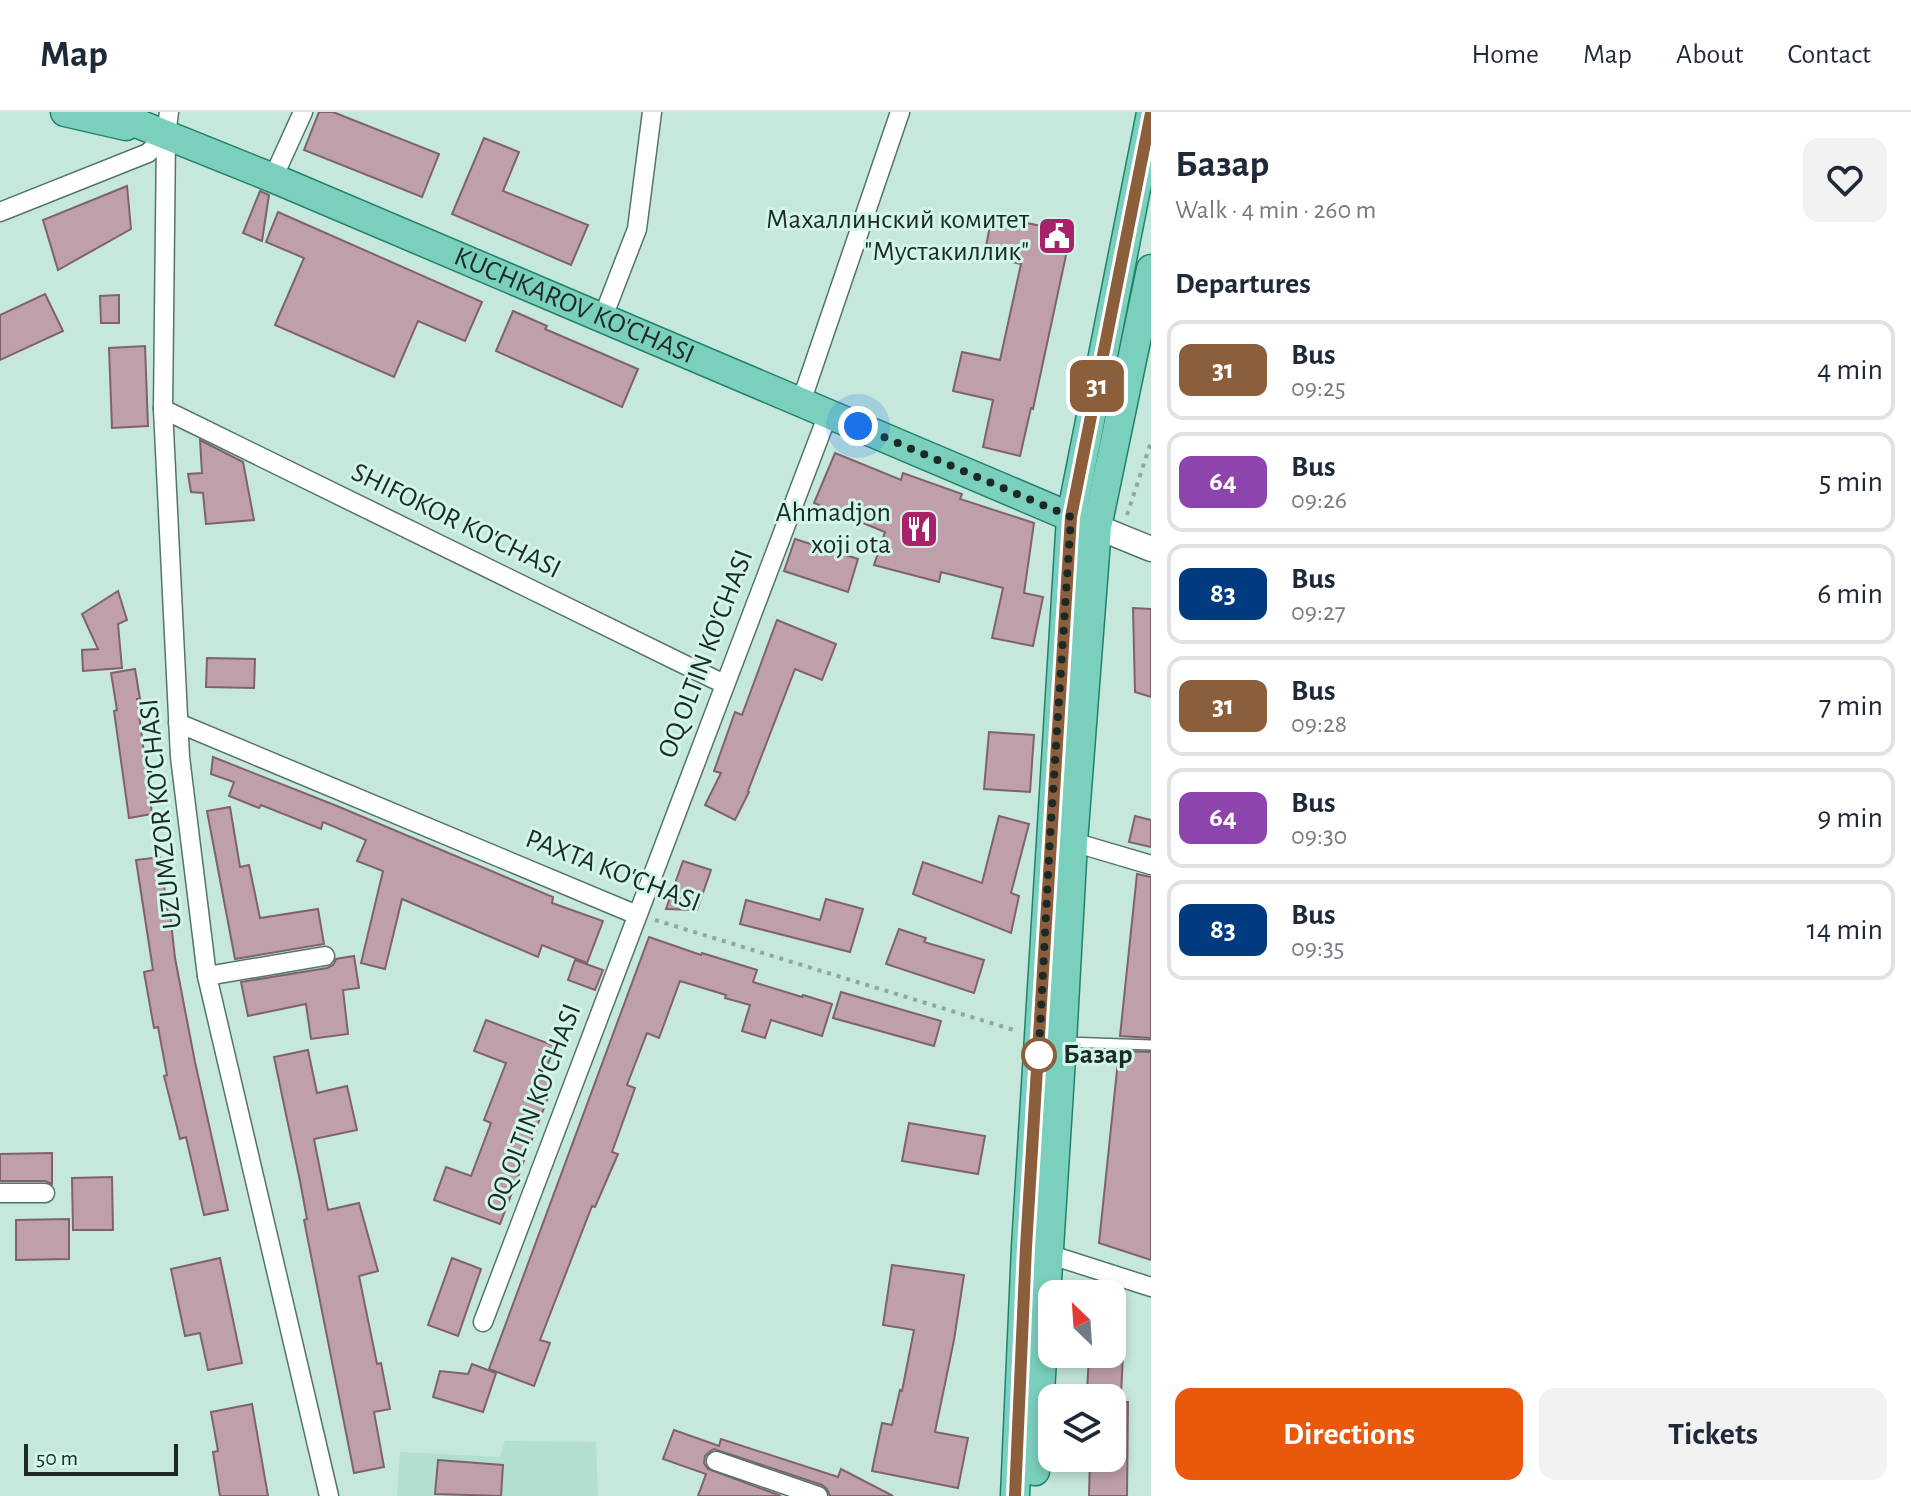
<!DOCTYPE html>
<html lang="en">
<head>
<meta charset="utf-8">
<style>
	body { margin:0; font-family:"Alegreya Sans",sans-serif; background:#f2f2f3; color:#1f2937; height:100vh; display:flex; flex-direction:column; font-size:30px; white-space:nowrap }
	* { box-sizing:border-box; margin:0 }
	p { font-size:26px; color:#747a83 }
	.icon { flex:none; width:44px; height:44px; fill:none; stroke:currentColor; stroke-width:2; stroke-linecap:round; stroke-linejoin:round }
	.map { position:relative; flex:1; overflow:hidden }
	.drawer { display:flex; flex-direction:column; background:#fff; width:760px }
	.drawer>* { flex:none }
	.badge { padding:0 16px; border-radius:12px; font-size:28px; line-height:52px }
	.needle { width:52px; rotate:335deg }
	.fabs { position:absolute; left:1038px; top:1168px; display:grid; gap:16px }
	.fabs a { display:grid; place-items:center; width:88px; height:88px; border-radius:16px; background:#fff; box-shadow:0 4px 12px #0003; font-size:40px }
	.scale { position:absolute; left:24px; bottom:20px; width:154px; box-sizing:border-box; padding-left:8px; border:4px solid #1c2925; border-top:0; font-size:22px; line-height:28px; white-space:nowrap; color:#1c2925; -webkit-text-stroke:6px #d2f5e9; paint-order:stroke }
	.you { position:absolute; width:40px; height:40px; margin:-20px; border:6px solid #fff; border-radius:50%; background:#1a73e8; box-shadow:0 0 0 12px #1a73e833 }
	.map>.badge { position:absolute; translate:-50% -50%; box-shadow:0 0 0 4px #fff }
	h2 { padding:0 24px; font-size:30px; line-height:72px }
	.round { display:grid; place-items:center; flex:none; width:84px; height:84px; border-radius:16px; background:#f2f2f3 }
	.summary { display:flex; align-items:center; justify-content:space-between; height:136px; padding:0 24px }
	h1 { font-size:38px; font-weight:700; line-height:60px }
	.action { display:flex; gap:16px; margin-top:auto; padding:16px 24px }
	.action a { flex:1; height:92px; border-radius:16px; background:#ea580c; color:#fff; font-size:32px; font-weight:700; line-height:92px; text-align:center }
	.action a+a { background:#f2f2f3; color:#1f2937 }
	ul { padding:0; list-style:none }
	li { display:flex; align-items:center; gap:24px; height:100px; margin:0 16px 12px; padding:0 8px; border:4px solid #e0e1e3; border-radius:16px }
	li div { flex:1 }
	li b { display:block; font-size:30px }
	li em { font-style:normal }
	li .badge { min-width:88px; font-weight:700; text-align:center }
	header { display:flex; align-items:center; gap:48px; box-sizing:border-box; height:112px; padding:0 40px; background:#fff; border-bottom:2px solid #e0e1e3 }
	header strong { font-size:38px }
	nav { display:flex; gap:44px; margin-inline-start:auto; font-size:28px }
	main { display:flex; flex:1; min-height:0 }
	.map>svg:first-child { display:block }
	.built { fill:#b3dfd1 }
	.building { fill:#bf9faa; stroke:#7f626c; stroke-width:2 }
	.lines { fill:none; stroke-linecap:round; stroke-linejoin:round }
	.lane-casing { stroke:#54746a; stroke-width:12 }
	.street-casing { stroke:#54746a; stroke-width:21 }
	.secondary-casing { stroke:#54746a; stroke-width:27 }
	.primary-casing { stroke:#21816b; stroke-width:31 }
	.path { stroke:#8da89f; stroke-width:4; stroke-dasharray:4 6; stroke-linecap:butt }
	.lane { stroke:#fff; stroke-width:9 }
	.street { stroke:#fff; stroke-width:18 }
	.secondary { stroke:#fff; stroke-width:24 }
	.primary { stroke:#7bd0bd; stroke-width:28 }
	.line-casing { stroke:#fff; stroke-width:18 }
	.line { stroke:#8b5e3c; stroke-width:12 }
	.walk { stroke:#1c2925; stroke-width:8; stroke-dasharray:0 14.4 }
	.stop-dot { fill:#fff; stroke:#8b5e3c; stroke-width:4 }
	.labels { text-anchor:middle; dominant-baseline:central; stroke-width:6; stroke-linejoin:round; paint-order:stroke }
	.poi-label { font-size:28px; fill:#1c2925; stroke:#d2f5e9; text-anchor:end }
	.street-label { font-size:28px; fill:#1c2925; stroke:#d2f5e9 }
	.stop-label { font-size:28px; font-weight:bold; fill:#1c2925; stroke:#d2f5e9; text-anchor:start }
</style>
</head>
<body>
<header>
<strong>Map</strong>
<nav><a>Home</a><a>Map</a><a>About</a><a>Contact</a></nav>
</header>
<main>
<div class="map">
<svg width="1151" height="1384" viewBox="0 0 1151 1384">
	<rect width="100%" height="100%" fill="#c5e7dc"/>
	<path class="built" d="M 505,1329 L 596,1330 L 598,1384 L 397,1384 L 400,1340 L 500,1345 Z"/>
	<g class="building">
		<path d="M 319,0 L 333,0 L 439,42 L 422,85 L 304,38 Z"/>
		<path d="M 484,26 L 519,40 L 503,79 L 588,113 L 571,153 L 452,102 Z"/>
		<path d="M 127,74 L 131,117 L 58,158 L 43,108 Z"/>
		<path d="M 260,79 L 269,83 L 262,129 L 243,121 Z"/>
		<path d="M 278,100 L 482,190 L 465,229 L 418,209 L 394,265 L 275,213 L 304,146 L 266,130 Z"/>
		<path d="M 992,104 L 1071,120 L 1033,297 L 1031,296 L 1020,344 L 983,335 L 993,288 L 953,279 L 962,240 L 1000,248 L 1021,152 L 984,144 Z"/>
		<path d="M 45,182 L 63,219 L 0,248 L 0,203 Z"/>
		<path d="M 119,183 L 119,211 L 101,211 L 100,184 Z"/>
		<path d="M 513,199 L 547,214 L 545,217 L 638,257 L 622,295 L 496,239 Z"/>
		<path d="M 145,234 L 148,314 L 112,316 L 109,236 Z"/>
		<path d="M 200,328 L 243,350 L 254,408 L 206,412 L 203,381 L 191,380 L 188,362 L 202,361 Z"/>
		<path d="M 835,341 L 901,368 L 903,361 L 962,382 L 960,387 L 1034,411 L 1024,481 L 1043,485 L 1033,534 L 992,526 L 1003,476 L 941,460 L 939,470 L 874,453 L 885,420 L 814,391 Z"/>
		<path d="M 795,427 L 858,447 L 848,480 L 784,459 Z"/>
		<path d="M 118,479 L 127,508 L 118,512 L 122,556 L 83,559 L 82,538 L 98,537 L 82,502 Z"/>
		<path d="M 1133,496 L 1151,497 L 1151,585 L 1135,580 Z"/>
		<path d="M 777,508 L 836,532 L 822,568 L 795,557 L 748,679 L 749,680 L 735,708 L 705,693 L 721,661 L 714,659 L 735,600 L 742,603 Z"/>
		<path d="M 207,546 L 255,547 L 254,576 L 206,575 Z"/>
		<path d="M 135,557 L 140,587 L 137,587 L 152,702 L 129,706 L 114,599 L 117,598 L 111,561 Z"/>
		<path d="M 989,620 L 1034,623 L 1030,680 L 984,677 Z"/>
		<path d="M 213,645 L 337,694 L 553,785 L 552,791 L 603,809 L 587,851 L 542,833 L 538,845 L 402,787 L 385,857 L 361,851 L 383,759 L 357,749 L 366,728 L 323,710 L 321,717 L 261,693 L 259,696 L 229,684 L 234,670 L 211,662 Z"/>
		<path d="M 230,695 L 240,755 L 249,753 L 260,806 L 318,797 L 324,832 L 235,847 L 207,699 Z"/>
		<path d="M 999,704 L 1029,712 L 1011,781 L 1019,784 L 1011,821 L 913,782 L 923,750 L 982,771 Z"/>
		<path d="M 1135,704 L 1151,708 L 1151,735 L 1129,730 Z"/>
		<path d="M 160,745 L 168,802 L 170,801 L 175,846 L 195,950 L 228,1098 L 204,1103 L 186,1025 L 180,1027 L 164,964 L 167,963 L 158,915 L 154,916 L 144,860 L 153,858 L 136,748 Z"/>
		<path d="M 683,749 L 711,758 L 697,798 L 666,797 Z"/>
		<path d="M 1137,762 L 1151,765 L 1151,926 L 1120,924 Z"/>
		<path d="M 826,787 L 863,797 L 850,840 L 740,812 L 746,788 L 820,808 Z"/>
		<path d="M 899,817 L 926,826 L 924,830 L 984,848 L 974,881 L 886,852 Z"/>
		<path d="M 649,825 L 701,843 L 702,841 L 757,858 L 753,870 L 802,885 L 803,883 L 832,892 L 822,924 L 771,908 L 765,926 L 742,919 L 750,893 L 725,886 L 726,883 L 680,869 L 659,926 L 647,921 L 627,973 L 635,976 L 612,1040 L 618,1042 L 595,1095 L 592,1094 L 540,1228 L 550,1231 L 534,1274 L 489,1257 Z"/>
		<path d="M 354,844 L 359,876 L 343,878 L 348,922 L 311,927 L 306,892 L 248,904 L 241,870 L 327,856 L 333,853 L 336,847 Z"/>
		<path d="M 575,848 L 603,858 L 595,878 L 568,868 Z"/>
		<path d="M 841,880 L 941,909 L 934,934 L 833,906 Z"/>
		<path d="M 486,908 L 555,934 L 542,967 L 553,972 L 500,1112 L 434,1088 L 446,1055 L 471,1064 L 491,1011 L 484,1008 L 506,951 L 474,939 Z"/>
		<path d="M 308,938 L 317,981 L 347,974 L 357,1018 L 314,1027 L 328,1098 L 359,1091 L 378,1159 L 359,1164 L 377,1252 L 381,1251 L 390,1297 L 374,1300 L 384,1355 L 354,1361 L 304,1108 L 307,1107 L 300,1069 L 274,945 Z"/>
		<path d="M 1119,939 L 1151,940 L 1151,1148 L 1099,1131 Z"/>
		<path d="M 909,1011 L 985,1024 L 978,1062 L 902,1049 Z"/>
		<path d="M 52,1041 L 52,1072 L 45,1069 L 0,1069 L 0,1042 Z"/>
		<path d="M 112,1065 L 113,1118 L 73,1118 L 72,1066 Z"/>
		<path d="M 69,1107 L 69,1147 L 16,1148 L 16,1108 Z"/>
		<path d="M 220,1146 L 242,1251 L 208,1258 L 200,1221 L 185,1224 L 171,1157 Z"/>
		<path d="M 452,1146 L 481,1157 L 458,1224 L 428,1213 Z"/>
		<path d="M 892,1153 L 964,1163 L 954,1228 L 935,1320 L 968,1326 L 958,1376 L 872,1359 L 882,1311 L 892,1313 L 900,1278 L 902,1279 L 914,1218 L 883,1213 Z"/>
		<path d="M 1089,1242 L 1123,1242 L 1121,1283 L 1087,1281 Z"/>
		<path d="M 472,1252 L 496,1261 L 483,1300 L 433,1285 L 440,1259 L 468,1262 Z"/>
		<path d="M 1112,1290 L 1128,1290 L 1127,1384 L 1089,1384 L 1090,1346 L 1112,1346 Z"/>
		<path d="M 252,1292 L 268,1384 L 220,1384 L 213,1340 L 218,1339 L 211,1300 Z"/>
		<path d="M 674,1318 L 719,1334 L 721,1327 L 838,1365 L 841,1357 L 893,1384 L 830,1384 L 827,1377 L 822,1373 L 714,1337 L 709,1340 L 705,1344 L 704,1351 L 708,1357 L 781,1384 L 698,1384 L 706,1362 L 663,1347 Z"/>
		<path d="M 438,1348 L 503,1353 L 501,1384 L 435,1382 Z"/>
	</g>
	<g class="lines">
		<defs>
			<path id="lane" d="M 1066,930 L 1151,933"/>
			<g id="street">
				<path d="M 169,0 L 166,23 L 163,297 L 180,645 L 207,864 L 329,1384"/>
				<path d="M 273,66 L 303,0"/>
				<path d="M 0,100 L 148,41 L 166,23"/>
				<path d="M 603,205 L 637,117 L 652,0"/>
				<path d="M 801,290 L 900,0"/>
				<path d="M 163,297 L 724,572"/>
				<path d="M 178,611 L 637,803"/>
				<path d="M 1073,730 L 1151,753"/>
				<path d="M 207,864 L 325,844"/>
				<path d="M 0,1081 L 45,1081"/>
				<path d="M 1048,1142 L 1151,1175"/>
				<path d="M 483,1210 L 828,302"/>
				<path d="M 716,1349 L 818,1384"/>
			</g>
			<path id="secondary" d="M 1097,415 L 1151,437"/>
			<g id="primary">
				<path d="M 65,0 L 126,14"/>
				<path id="s1" d="M 109,0 L 273,66 L 1085,411"/>
				<path d="M 1035,1359 L 1062,930 L 1073,730 L 1097,415 L 1151,157"/>
				<path d="M 1015,1384 L 1026,1135 L 1071,405 L 1151,1"/>
			</g>
		</defs>
		<use href="#lane" class="lane-casing"/>
		<use href="#street" class="street-casing"/>
		<use href="#secondary" class="secondary-casing"/>
		<use href="#primary" class="primary-casing"/>
		<g class="path">
			<path d="M 1127,403 L 1151,330"/>
			<path d="M 655,808 L 1017,919"/>
		</g>
		<use href="#lane" class="lane"/>
		<use href="#street" class="street"/>
		<use href="#secondary" class="secondary"/>
		<use href="#primary" class="primary"/>
	</g>
	<g class="lines">
		<defs>
			<path id="line" d="M 1015,1384 L 1026,1135 L 1071,405 L 1151,1"/>
		</defs>
		<use href="#line" class="line-casing"/>
		<use href="#line" class="line"/>
		<path class="walk" d="M 858,314 L 1071,405 L 1050,726 L 1038,956 L 1039,943"/>
	</g>
	<defs>
		<symbol id="civic-square" viewBox="-11 -11 22 22"><rect x="-9" y="-9" width="18" height="18" rx="4" fill="#a92168" stroke="#d2f5e9"/><path d="M-.6-6.5H3V-4.5H.6V-3L4-1V1h2V6H-6V1h2V-1L-.6-3ZM-1.2 2.5V6h2.4V2.5Z" fill="#fff"/></symbol>
		<symbol id="restaurant-square" viewBox="-11 -11 22 22"><rect x="-9" y="-9" width="18" height="18" rx="4" fill="#a92168" stroke="#d2f5e9"/><path d="M-5-6h1v4h1v-4h1v4h1v-4h1v5L-1.5 .5V6h-2V.5L-5-1ZM5-6V6H3V1.5H1.5Q1.5-4 5-6Z" fill="#fff"/></symbol>
	</defs>
	<g fill-rule="evenodd">
		<use href="#civic-square" x="1035" y="102" width="44" height="44"/>
		<use href="#restaurant-square" x="897" y="395" width="44" height="44"/>
	</g>
	<circle class="stop-dot" cx="1039" cy="943" r="16"/>
	<g class="labels">
		<g class="poi-label">
			<text x="1029" y="108">Махаллинский комитет<tspan x="1029" dy="32">"Мустакиллик"</tspan></text>
			<text x="891" y="401">Ahmadjon<tspan x="891" dy="32">xoji ota</tspan></text>
		</g>
		<g class="street-label">
			<text stroke="none"><textPath href="#s1" startOffset="504">KUCHKAROV KO'CHASI</textPath></text>
			<text transform="translate(456 409) rotate(26)">SHIFOKOR KO'CHASI</text>
			<text transform="translate(706 542) rotate(-69)">OQ OLTIN KO'CHASI</text>
			<text transform="translate(161 702) rotate(-96)">UZUMZOR KO'CHASI</text>
			<text transform="translate(613 759) rotate(21)">PAXTA KO'CHASI</text>
			<text transform="translate(534 996) rotate(-69)">OQ OLTIN KO'CHASI</text>
		</g>
		<g class="stop-label">
			<text x="1063" y="943">Базар</text>
		</g>
	</g>
</svg>
<div class="fabs">
<a><svg class="needle" viewBox="-14 -14 28 28"><path d="M0-13l5 13h-10z" fill="#e53935"/><path d="M0 13l5-13h-10z" fill="#747a83"/></svg></a>
<a><svg class="icon" aria-label="layers" viewBox="0 0 24 24"><path d="M12 4l9 5-9 5-9-5zM3 14l9 5 9-5"/></svg></a>
</div>
<div class="scale">50 m</div>
<div class="you" style="left:858px;top:314px"></div>
<b class="badge" style="left:1097px;top:274px;background:#8b5e3c;color:#fff">31</b>
</div>
<section class="drawer">
<div class="summary"><div><h1>Базар</h1><p>Walk · 4 min · 260 m</p></div><a class="round"><svg class="icon" aria-label="heart" viewBox="0 0 24 24"><path d="M12 20l-8-8c-3-5 5-10 8-4 3-6 11-1 8 4z"/></svg></a></div>
<h2>Departures</h2>
<ul>
<li><span class="badge" style="background:#8b5e3c;color:#fff">31</span><div><b>Bus</b><p>09:25</p></div><em>4 min</em></li>
<li><span class="badge" style="background:#8e44ad;color:#fff">64</span><div><b>Bus</b><p>09:26</p></div><em>5 min</em></li>
<li><span class="badge" style="background:#003b80;color:#fff">83</span><div><b>Bus</b><p>09:27</p></div><em>6 min</em></li>
<li><span class="badge" style="background:#8b5e3c;color:#fff">31</span><div><b>Bus</b><p>09:28</p></div><em>7 min</em></li>
<li><span class="badge" style="background:#8e44ad;color:#fff">64</span><div><b>Bus</b><p>09:30</p></div><em>9 min</em></li>
<li><span class="badge" style="background:#003b80;color:#fff">83</span><div><b>Bus</b><p>09:35</p></div><em>14 min</em></li>
</ul>
<div class="action"><a>Directions</a><a>Tickets</a></div>
</section>
</main>
</body>
</html>
